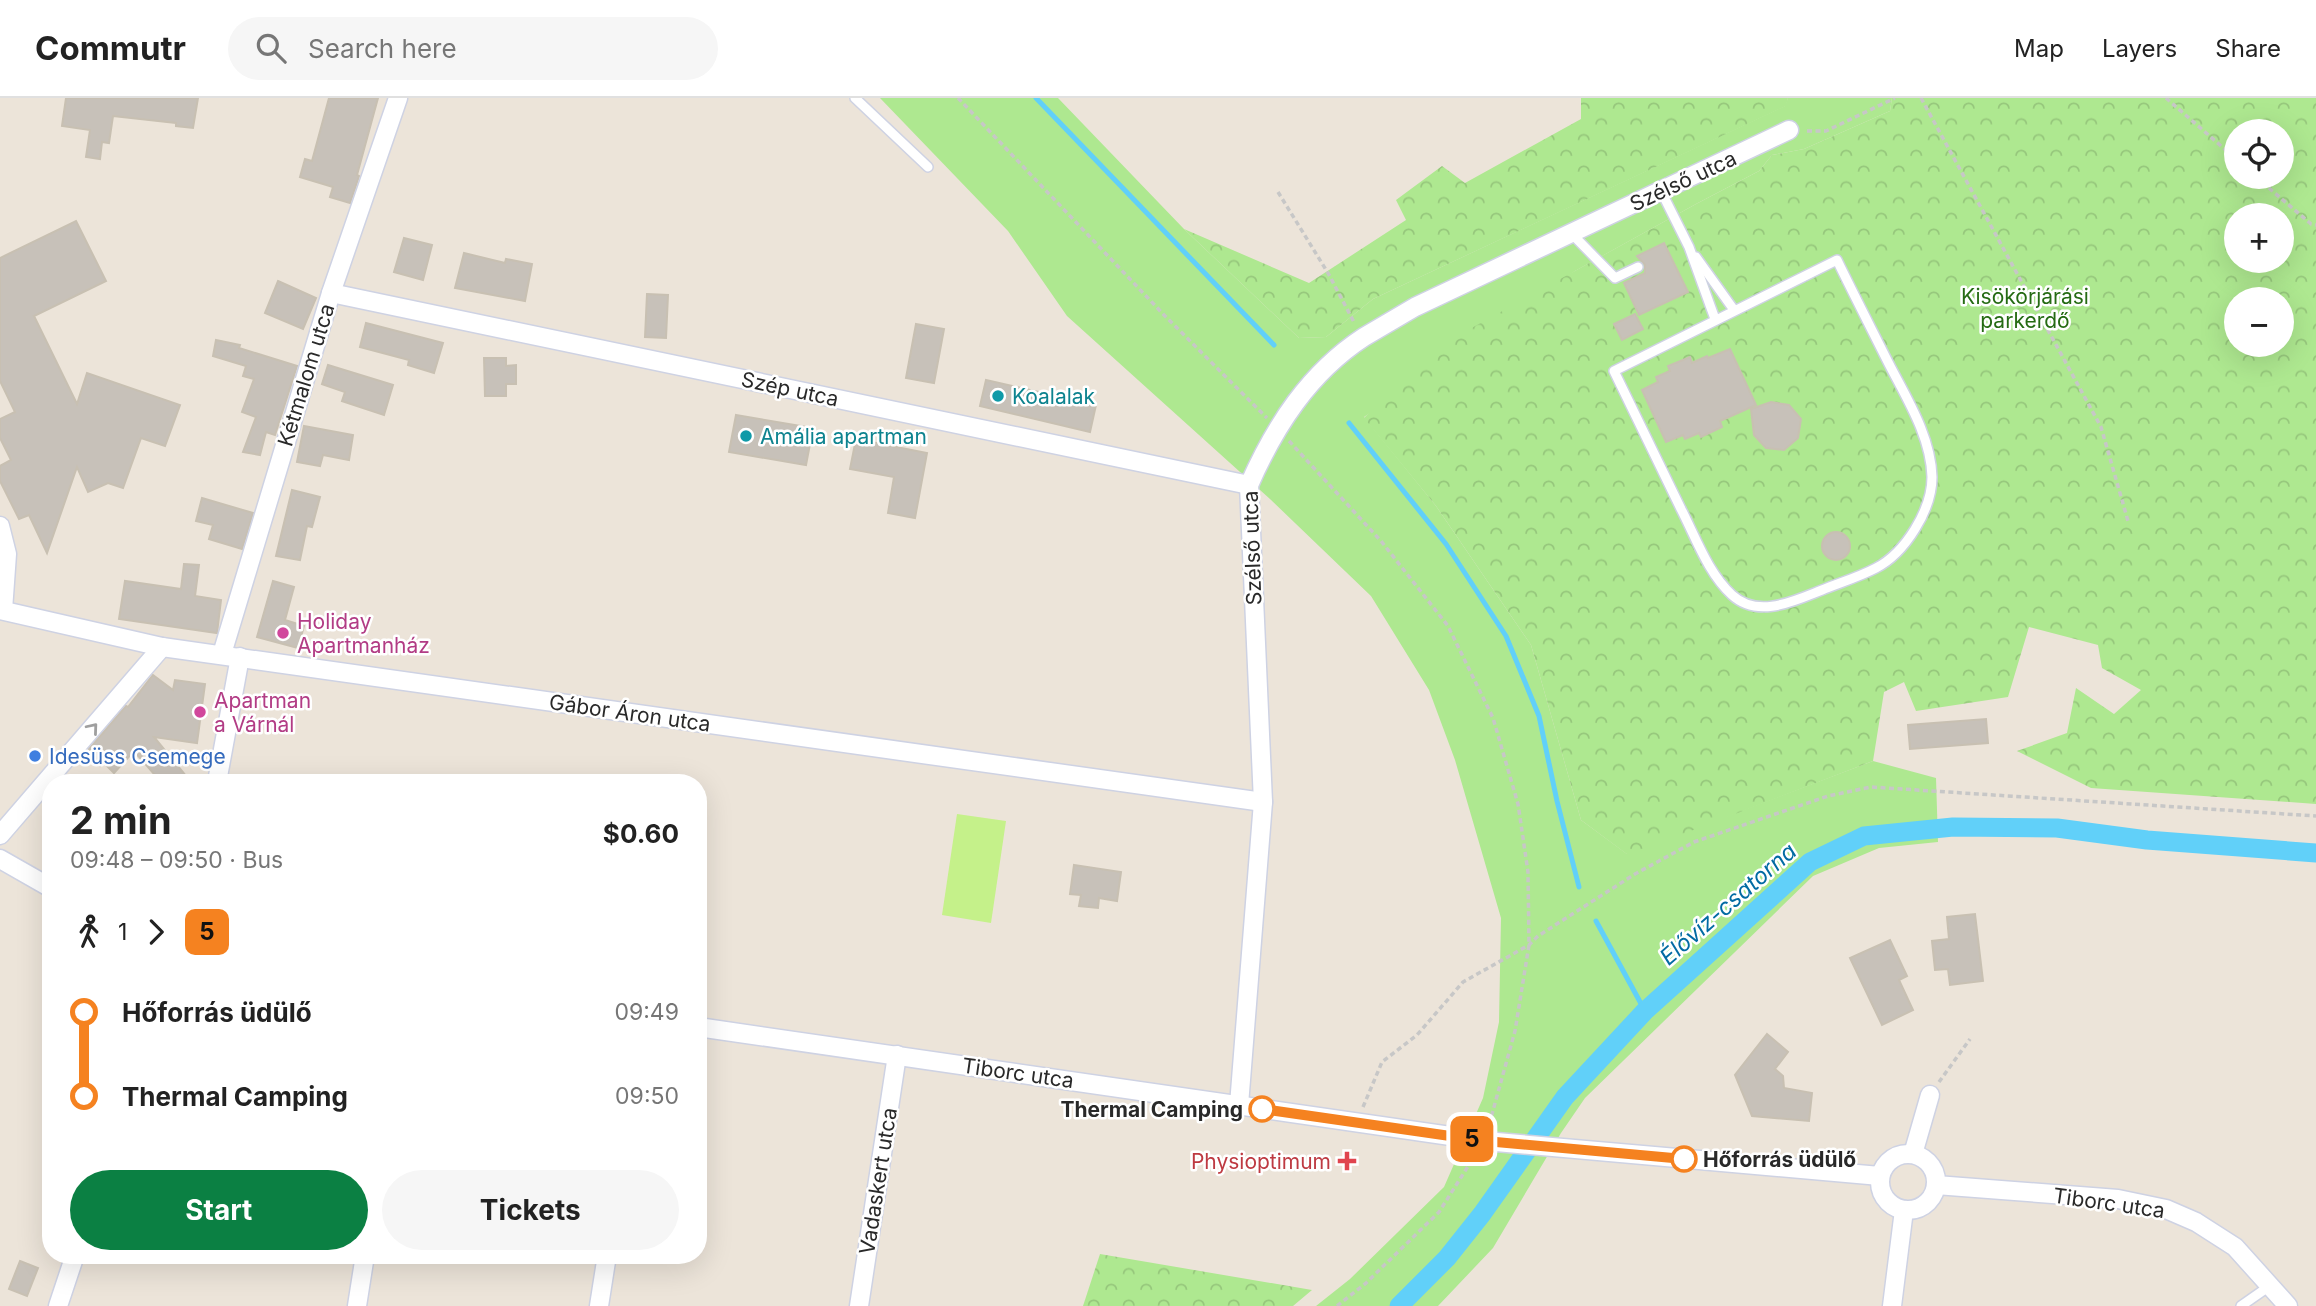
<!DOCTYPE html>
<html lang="en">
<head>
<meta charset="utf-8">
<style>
	body { margin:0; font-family:Inter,sans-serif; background:#f6f6f6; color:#222; height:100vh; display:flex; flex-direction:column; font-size:26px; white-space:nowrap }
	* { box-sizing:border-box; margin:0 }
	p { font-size:23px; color:#767676 }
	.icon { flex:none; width:38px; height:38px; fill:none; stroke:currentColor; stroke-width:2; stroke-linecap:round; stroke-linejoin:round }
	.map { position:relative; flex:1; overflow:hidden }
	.side { position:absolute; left:42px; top:676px; width:665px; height:490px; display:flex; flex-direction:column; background:#fff; border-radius:28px; box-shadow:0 7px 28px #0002 }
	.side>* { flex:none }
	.badge { padding:0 14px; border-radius:10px; font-size:24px; line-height:46px }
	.controls { position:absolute; left:2224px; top:21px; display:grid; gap:14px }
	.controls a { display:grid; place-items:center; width:70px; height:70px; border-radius:50%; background:#fff; box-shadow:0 7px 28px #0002; font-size:35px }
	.map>.badge { position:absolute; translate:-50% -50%; box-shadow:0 0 0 4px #fff }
	.legs { display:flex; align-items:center; gap:10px; height:77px; padding:0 28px; font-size:23px }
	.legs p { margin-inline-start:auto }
	.head { display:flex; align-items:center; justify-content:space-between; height:119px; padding:0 28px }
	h1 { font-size:38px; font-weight:700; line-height:52px }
	.primary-button { display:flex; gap:14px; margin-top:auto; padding:14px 28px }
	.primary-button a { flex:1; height:80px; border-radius:42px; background:#0b8043; color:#fff; font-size:28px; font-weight:700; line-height:80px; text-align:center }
	.primary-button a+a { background:#f6f6f6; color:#222 }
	ul { padding:0 28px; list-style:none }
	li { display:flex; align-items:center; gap:24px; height:84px; font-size:26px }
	li i { display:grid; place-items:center; width:10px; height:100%; margin:0 9px; background:currentColor }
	li i::after { content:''; width:18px; height:18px; margin:-9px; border:5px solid; border-radius:50%; background:#fff }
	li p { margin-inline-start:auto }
	li:first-child i { background:linear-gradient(#0000 50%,currentColor 0) }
	li:last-child i { background:linear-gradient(currentColor 50%,#0000 0) }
	header { display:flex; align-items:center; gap:42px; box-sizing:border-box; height:98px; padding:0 35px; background:#fff; border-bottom:2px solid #e0e0e0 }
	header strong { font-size:33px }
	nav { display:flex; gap:38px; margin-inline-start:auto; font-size:24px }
	.search { width:490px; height:63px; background:#f6f6f6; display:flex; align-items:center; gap:18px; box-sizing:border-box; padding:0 24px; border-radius:38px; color:#767676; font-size:26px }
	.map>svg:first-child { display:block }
	.grass { fill:#aee890 }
	.forest { fill:url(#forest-crowns); fill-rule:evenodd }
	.pitch { fill:#c5f18a }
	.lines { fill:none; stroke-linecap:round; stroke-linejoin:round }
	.stream { stroke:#61d0f9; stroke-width:5 }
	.canal { stroke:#61d0f9; stroke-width:19 }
	.building { fill:#c7c1b9; stroke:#c8c0b2; stroke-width:2 }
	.service-casing { stroke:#ced2e3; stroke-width:12 }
	.minor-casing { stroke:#ced2e3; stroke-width:21 }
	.path { stroke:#c7c7c7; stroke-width:3.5; stroke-dasharray:5 3.5; stroke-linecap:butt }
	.service { stroke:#fff; stroke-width:9 }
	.minor { stroke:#fff; stroke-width:18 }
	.oneway { stroke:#9f9f9f }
	.line-1-casing { stroke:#fff; stroke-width:16 }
	.line-1 { stroke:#f58220; stroke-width:10 }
	.culture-dot { fill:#0f9aa8; stroke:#fff; stroke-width:2.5 }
	.hotel-dot { fill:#d1479c; stroke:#fff; stroke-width:2.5 }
	.shop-dot { fill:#3f7fe0; stroke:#fff; stroke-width:2.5 }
	.stop-1-dot { fill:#fff; stroke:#f58220; stroke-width:3.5 }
	.health-dot { fill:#e0444e; stroke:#fff; stroke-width:2.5 }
	.labels { text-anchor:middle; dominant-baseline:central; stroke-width:5; stroke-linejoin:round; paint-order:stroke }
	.street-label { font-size:21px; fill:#292929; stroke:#fff }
	.park-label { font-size:21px; fill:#256b13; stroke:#fff }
	.culture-label { font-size:21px; fill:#0d838f; stroke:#fff; text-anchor:start }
	.hotel-label { font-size:21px; fill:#b23c85; stroke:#fff; text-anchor:start }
	.shop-label { font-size:21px; fill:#366cbe; stroke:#fff; text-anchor:start }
	.stop-label { font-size:21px; font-weight:bold; fill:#292929; stroke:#fff; text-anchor:end }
	.health-label { font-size:21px; fill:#be3a42; stroke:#fff; text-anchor:end }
	.water-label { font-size:23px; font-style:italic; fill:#026ba3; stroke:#fff }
</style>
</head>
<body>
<header>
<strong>Commutr</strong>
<div class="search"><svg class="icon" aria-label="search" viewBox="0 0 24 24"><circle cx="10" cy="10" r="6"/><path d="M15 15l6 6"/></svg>Search here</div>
<nav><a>Map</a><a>Layers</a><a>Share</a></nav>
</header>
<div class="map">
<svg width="2316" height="1208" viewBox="0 0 2316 1208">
	<defs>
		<pattern id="forest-crowns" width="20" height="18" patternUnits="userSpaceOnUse" patternTransform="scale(1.75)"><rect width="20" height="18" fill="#aee890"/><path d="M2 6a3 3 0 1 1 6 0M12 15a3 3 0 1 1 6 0" fill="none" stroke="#96c77c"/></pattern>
	</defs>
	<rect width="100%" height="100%" fill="#ece4d9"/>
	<path class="grass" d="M 880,0 L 1058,0 L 1184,131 L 1299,240 L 1326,239 L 1373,201 L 1785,8 L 1788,0 L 1892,0 L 1890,13 L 1804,51 L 1772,57 L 1759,73 L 1696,106 L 1575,173 L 1364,319 L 1436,408 L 1531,547 L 1581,722 L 1627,756 L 1873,663 L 1936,680 L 1938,744 L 1879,750 L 1813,778 L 1585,1000 L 1561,1035 L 1493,1150 L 1438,1208 L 1316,1208 L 1350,1181 L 1444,1089 L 1483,1000 L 1499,924 L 1501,820 L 1455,662 L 1429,592 L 1371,498 L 1270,401 L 1067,218 L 1008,133 Z"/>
	<g class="forest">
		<path d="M 1581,0 L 1788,0 L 1786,8 L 1373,201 L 1326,239 L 1299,240 L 1184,131 L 1309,185 L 1406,122 L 1396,102 L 1442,68 L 1465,85 L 1581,21 Z"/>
		<path d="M 1892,0 L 2316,0 L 2316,706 L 2091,690 L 2017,653 L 2067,635 L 2076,590 L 2114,616 L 2141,592 L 2102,570 L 2098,547 L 2029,529 L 2008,599 L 1916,613 L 1904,584 L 1884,594 L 1873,663 L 1628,757 L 1581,722 L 1531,547 L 1436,408 L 1364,320 L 1428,254 L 1696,106 L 1759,73 L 1772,57 L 1804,51 L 1890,13 ZM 2236,33 L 2282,33 L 2282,79 L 2236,79 ZM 2236,117 L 2282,117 L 2282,163 L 2236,163 ZM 2236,201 L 2282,201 L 2282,247 L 2236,247 Z"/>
		<path d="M 1100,1156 L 1312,1192 L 1293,1208 L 1083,1208 Z"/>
	</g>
	<path class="pitch" d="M 957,716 L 1006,723 L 991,825 L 942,817 Z"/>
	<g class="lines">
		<g class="stream">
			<path d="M 1036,0 L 1274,247"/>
			<path d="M 1349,325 L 1446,446 L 1506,538 L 1539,618 L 1557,703 L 1579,789"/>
			<path d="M 1596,823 L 1645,913"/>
		</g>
		<path class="canal" d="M 1399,1208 L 1447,1160 L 1482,1116 L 1565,999 L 1645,913 L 1810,764 L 1864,738 L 1953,729 L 2057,730 L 2147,742 L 2316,755"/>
	</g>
	<g class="building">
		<path d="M 66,0 L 198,0 L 193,30 L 176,28 L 176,25 L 113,18 L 109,45 L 102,44 L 100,61 L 86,59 L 90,32 L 62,28 Z"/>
		<path d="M 329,0 L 378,0 L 357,77 L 359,78 L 350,105 L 330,99 L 333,89 L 300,79 L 305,61 L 312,63 Z"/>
		<path d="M 76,123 L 106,183 L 34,218 L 77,306 L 87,275 L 180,307 L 165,348 L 141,340 L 123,390 L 108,385 L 88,394 L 77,369 L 47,455 L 29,417 L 19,421 L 0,383 L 0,368 L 11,362 L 0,340 L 0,321 L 15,314 L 0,283 L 0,160 Z"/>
		<path d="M 404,140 L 432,147 L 423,182 L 394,174 Z"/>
		<path d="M 1664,145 L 1688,194 L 1639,217 L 1624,185 L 1645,175 L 1645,167 L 1637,158 Z"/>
		<path d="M 464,155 L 505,165 L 506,161 L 532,166 L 525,203 L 455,190 Z"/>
		<path d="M 278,183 L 316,200 L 303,231 L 265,215 Z"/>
		<path d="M 647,196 L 668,197 L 666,240 L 645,239 Z"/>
		<path d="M 1635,216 L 1643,231 L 1622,242 L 1614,226 Z"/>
		<path d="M 366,225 L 443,245 L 434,275 L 408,267 L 409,262 L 360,249 Z"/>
		<path d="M 916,226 L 944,231 L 934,285 L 906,280 Z"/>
		<path d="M 216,242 L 240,247 L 239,250 L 297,268 L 275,337 L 266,334 L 260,357 L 243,354 L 256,319 L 242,314 L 254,281 L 243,278 L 246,268 L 213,258 Z"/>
		<path d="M 1730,251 L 1756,307 L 1720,323 L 1722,329 L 1701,339 L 1699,335 L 1685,341 L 1683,337 L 1666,344 L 1642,292 L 1658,284 L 1656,279 L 1670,273 L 1668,268 L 1690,259 L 1692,265 L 1707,258 L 1708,260 Z"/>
		<path d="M 484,260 L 506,260 L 506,268 L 516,267 L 516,286 L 506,286 L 506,298 L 485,298 Z"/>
		<path d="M 328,267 L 393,287 L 384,317 L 342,303 L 345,294 L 322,286 Z"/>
		<path d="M 986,282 L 1096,307 L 1090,334 L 980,308 Z"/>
		<path d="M 1771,304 L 1789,307 L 1801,321 L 1798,340 L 1784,352 L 1766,350 L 1754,337 L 1751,311 Z"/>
		<path d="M 736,317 L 813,330 L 806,367 L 729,354 Z"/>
		<path d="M 304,328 L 353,337 L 349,362 L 323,357 L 320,368 L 297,364 Z"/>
		<path d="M 856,341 L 927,355 L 915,420 L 888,415 L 894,379 L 850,371 Z"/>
		<path d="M 292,392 L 320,399 L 312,429 L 307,428 L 300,462 L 276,458 Z"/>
		<path d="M 202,400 L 253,415 L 242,451 L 209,441 L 213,427 L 196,423 Z"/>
		<circle cx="1836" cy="448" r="14"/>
		<path d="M 184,466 L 199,467 L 195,498 L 221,502 L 217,535 L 119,521 L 125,483 L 181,491 Z"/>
		<path d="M 273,483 L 294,489 L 285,522 L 304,528 L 298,550 L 257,539 Z"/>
		<path d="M 153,577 L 173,592 L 175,582 L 205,586 L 197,645 L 154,639 L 191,684 L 161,684 L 134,653 L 114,675 L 103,664 L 100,668 L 89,657 L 92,654 L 89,651 L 126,608 L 128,609 Z"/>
		<path d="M 1986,621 L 1988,645 L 1910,651 L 1908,627 Z"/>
		<path d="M 1074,767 L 1121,774 L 1117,803 L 1099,800 L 1098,810 L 1079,808 L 1081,797 L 1070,796 Z"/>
		<path d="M 1975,816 L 1983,883 L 1950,887 L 1948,871 L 1935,872 L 1932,843 L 1949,841 L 1947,819 Z"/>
		<path d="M 1890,842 L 1907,878 L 1899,882 L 1913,912 L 1882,927 L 1850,860 Z"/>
		<path d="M 1767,936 L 1788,954 L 1775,971 L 1783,978 L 1784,990 L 1812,995 L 1809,1023 L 1752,1018 L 1735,977 Z"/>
		<path d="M 20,1163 L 38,1170 L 27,1198 L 9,1191 Z"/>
	</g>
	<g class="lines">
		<defs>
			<g id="service">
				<path d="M 855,0 L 928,69"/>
				<path d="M 1661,93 L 1689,149 L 1715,221"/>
				<path d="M 1571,135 L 1615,180 L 1638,169"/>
				<path d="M 1696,159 L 1734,212"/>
				<path d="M 1837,162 C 1854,197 1872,232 1889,266 C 1907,301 1931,339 1932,379 C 1932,412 1905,455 1876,470 C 1859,479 1839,485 1822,492 C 1794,503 1758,521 1732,497 C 1708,475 1696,440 1681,411 C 1659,365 1636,319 1614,273 Z"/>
				<path d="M 2241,1208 L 2271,1187"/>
			</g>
			<g id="minor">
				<path d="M 331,195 L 1249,387"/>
				<path d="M 0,428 L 7,456 L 3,512"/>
				<path d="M 0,512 L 162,549 L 1263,704"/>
				<path d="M 222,556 L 331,195 L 398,0"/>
				<path d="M 217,684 L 240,559"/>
				<path d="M 0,737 L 162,549"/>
				<path d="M 0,761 L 51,790"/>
				<path d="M 698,929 L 1485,1043 L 1880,1078"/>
				<path d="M 1239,1007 L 1263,704 L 1249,387 C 1275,328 1309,275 1364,239 C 1381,229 1398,219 1415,209 L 1789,32"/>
				<path d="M 1913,1056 L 1930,997"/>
				<circle cx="1908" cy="1084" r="28"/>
				<path d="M 1936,1087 L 2118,1101 L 2166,1111 L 2196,1124 L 2235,1149 L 2288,1208"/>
				<path d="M 58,1208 L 75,1157"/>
				<path d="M 357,1208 L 365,1157"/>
				<path d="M 599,1208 L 607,1157"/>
				<path d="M 859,1208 L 897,957"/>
				<path d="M 1892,1208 L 1904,1112"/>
			</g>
		</defs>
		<use href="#service" class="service-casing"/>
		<use href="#minor" class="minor-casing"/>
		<g class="path">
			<path d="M 958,0 L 1165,218 L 1267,320"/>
			<path d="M 1921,0 L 2101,329 L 2128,423"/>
			<path d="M 2166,0 L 2236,61"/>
			<path d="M 1807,33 L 1826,33 L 1895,0"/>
			<path d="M 2256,79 L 2311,126 L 2316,127"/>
			<path d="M 1278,94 L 1328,175 L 1355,226"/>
			<path d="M 1289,343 L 1381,443 L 1448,528 L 1493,620 L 1518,706 L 1528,774 L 1529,847 L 1515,933 L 1489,1027"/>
			<path d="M 1939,984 L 1970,941"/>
			<path d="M 1363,1009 L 1382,964 L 1417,937 L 1463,884 L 1529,847 L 1538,838 L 1635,776 L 1694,744 L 1828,698 L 1871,689 L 2316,718"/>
			<path d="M 1337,1208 L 1365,1186 L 1439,1114 L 1474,1059"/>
		</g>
		<use href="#service" class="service"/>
		<use href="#minor" class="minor"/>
	</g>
	<defs><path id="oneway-chevron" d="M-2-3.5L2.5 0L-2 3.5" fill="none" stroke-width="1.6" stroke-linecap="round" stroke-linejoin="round" transform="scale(1.75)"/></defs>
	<use class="oneway" href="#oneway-chevron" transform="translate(93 630) rotate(-50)"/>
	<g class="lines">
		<defs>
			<path id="line-1" d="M 1262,1011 L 1485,1043 L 1684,1061"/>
		</defs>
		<use href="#line-1" class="line-1-casing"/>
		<use href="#line-1" class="line-1"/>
	</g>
	<g class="culture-dot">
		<circle cx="998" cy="298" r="7"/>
		<circle cx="746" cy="338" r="7"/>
	</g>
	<g class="hotel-dot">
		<circle cx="283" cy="535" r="7"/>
		<circle cx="200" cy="614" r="7"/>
	</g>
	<circle class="shop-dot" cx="35" cy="658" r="7"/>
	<g class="stop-1-dot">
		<circle cx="1262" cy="1011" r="12"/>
		<circle cx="1684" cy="1061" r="12"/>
	</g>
	<path class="health-dot" d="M1343.5 1052.5h7v7h7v7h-7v7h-7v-7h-7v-7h7z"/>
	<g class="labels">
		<g class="street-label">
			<text transform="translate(1683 83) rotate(-25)">Szélső utca</text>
			<text transform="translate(306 277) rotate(-73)">Kétmalom utca</text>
			<text transform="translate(790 291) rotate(12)">Szép utca</text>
			<text transform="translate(1252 450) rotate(-92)">Szélső utca</text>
			<text transform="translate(630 615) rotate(8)">Gábor Áron utca</text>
			<text transform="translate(1018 975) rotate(8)">Tiborc utca</text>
			<text transform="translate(878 1083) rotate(-81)">Vadaskert utca</text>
			<text transform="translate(2109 1105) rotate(8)">Tiborc utca</text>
		</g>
		<g class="park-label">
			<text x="2025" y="198">Kisökörjárási<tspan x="2025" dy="24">parkerdő</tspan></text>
		</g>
		<g class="culture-label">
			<text x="1012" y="298">Koalalak</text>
			<text x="760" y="338">Amália apartman</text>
		</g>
		<g class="hotel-label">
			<text x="297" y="523">Holiday<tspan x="297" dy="24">Apartmanház</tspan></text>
			<text x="214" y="602">Apartman<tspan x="214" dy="24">a Várnál</tspan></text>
		</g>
		<g class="shop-label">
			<text x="49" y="658">Idesüss Csemege</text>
		</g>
		<g class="stop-label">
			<text x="1243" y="1011">Thermal Camping</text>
			<text x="1703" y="1061" text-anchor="start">Hőforrás üdülő</text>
		</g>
		<g class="health-label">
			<text x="1331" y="1063">Physioptimum</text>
		</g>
		<g class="water-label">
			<text transform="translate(1728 806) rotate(-41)">Élővíz-csatorna</text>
		</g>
	</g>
</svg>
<div class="controls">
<a><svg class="icon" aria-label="locate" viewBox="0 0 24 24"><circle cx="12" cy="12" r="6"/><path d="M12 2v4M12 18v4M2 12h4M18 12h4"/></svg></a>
<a>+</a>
<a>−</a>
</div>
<b class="badge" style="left:1472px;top:1041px;background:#f58220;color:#111">5</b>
<section class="side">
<div class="head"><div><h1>2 min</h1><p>09:48 – 09:50 · Bus</p></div><b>$0.60</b></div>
<div class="legs"><svg class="icon" aria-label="walk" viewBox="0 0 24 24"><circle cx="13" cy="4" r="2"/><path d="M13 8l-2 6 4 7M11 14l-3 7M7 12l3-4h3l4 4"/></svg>1<svg class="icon" aria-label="forward" viewBox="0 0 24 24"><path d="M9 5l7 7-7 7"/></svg><b class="badge" style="background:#f58220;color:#111">5</b></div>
<ul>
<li><i style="color:#f58220"></i><b>Hőforrás üdülő</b><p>09:49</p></li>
<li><i style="color:#f58220"></i><b>Thermal Camping</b><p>09:50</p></li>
</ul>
<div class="primary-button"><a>Start</a><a>Tickets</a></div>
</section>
</div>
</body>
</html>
